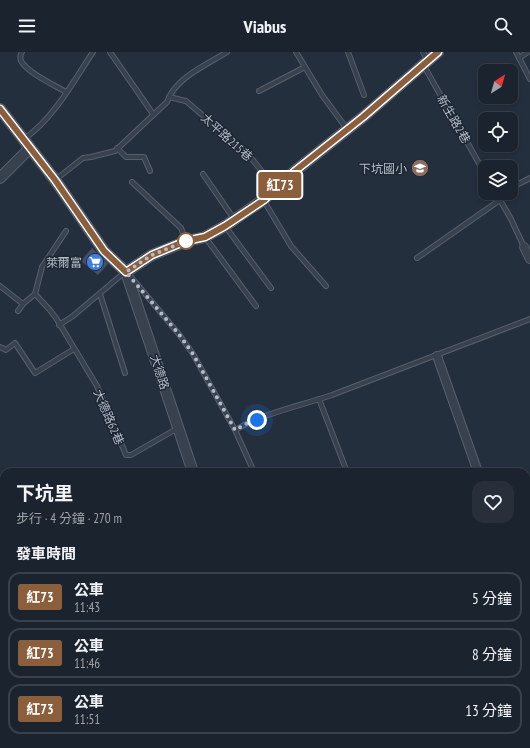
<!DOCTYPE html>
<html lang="zh-TW">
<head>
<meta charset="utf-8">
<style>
	body { margin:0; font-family:"PT Sans Narrow","Noto Sans TC",sans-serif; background:#282f3a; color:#f1f3f6; height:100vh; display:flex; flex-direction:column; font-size:15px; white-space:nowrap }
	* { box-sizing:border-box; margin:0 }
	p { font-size:13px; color:#a0a4aa }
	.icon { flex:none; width:22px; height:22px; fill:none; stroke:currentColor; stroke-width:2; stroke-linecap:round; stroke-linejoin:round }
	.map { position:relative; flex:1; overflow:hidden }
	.details { position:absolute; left:0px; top:416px; width:530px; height:280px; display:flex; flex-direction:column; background:#1b232e; border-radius:12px 12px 0 0; box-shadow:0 2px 6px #0003,0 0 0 1px #39404a }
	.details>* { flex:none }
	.badge { padding:0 8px; border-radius:3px; font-size:14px; line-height:26px }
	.needle { width:26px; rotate:37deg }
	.buttons { position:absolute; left:478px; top:12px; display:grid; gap:8px }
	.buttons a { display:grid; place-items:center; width:40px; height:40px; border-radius:8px; background:#1b232e; box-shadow:0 2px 6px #0003,0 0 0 1px #39404a; font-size:20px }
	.you { position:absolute; width:20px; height:20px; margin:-10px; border:3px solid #fff; border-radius:50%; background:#1a73e8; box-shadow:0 0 0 6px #1a73e833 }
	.map>.badge { position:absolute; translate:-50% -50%; box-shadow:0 0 0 2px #fff }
	h2 { padding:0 16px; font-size:15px; line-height:36px }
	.round { display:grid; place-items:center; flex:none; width:42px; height:42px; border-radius:12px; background:#282f3a }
	.headline { display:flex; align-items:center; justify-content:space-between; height:68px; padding:0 16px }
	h1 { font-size:19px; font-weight:700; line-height:30px }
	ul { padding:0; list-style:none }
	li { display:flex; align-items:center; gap:12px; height:50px; margin:0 8px 6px; padding:0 8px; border:2px solid #39404a; border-radius:12px }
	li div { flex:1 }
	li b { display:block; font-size:15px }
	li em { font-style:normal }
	li .badge { min-width:44px; font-weight:700; text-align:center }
	header { display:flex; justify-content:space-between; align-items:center; height:52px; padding:0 16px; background:#1b232e; font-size:18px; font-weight:700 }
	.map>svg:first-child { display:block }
	.building { fill:#455162 }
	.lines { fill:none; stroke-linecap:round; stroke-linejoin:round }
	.service-casing { stroke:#565f6c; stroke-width:6 }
	.minor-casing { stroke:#565f6c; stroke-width:10 }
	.tertiary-casing { stroke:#565f6c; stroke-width:12 }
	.service { stroke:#38414e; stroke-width:4 }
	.minor { stroke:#38414e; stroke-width:8 }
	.tertiary { stroke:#38414e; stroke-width:10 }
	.line-casing { stroke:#fff; stroke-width:9 }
	.line { stroke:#8b5e3c; stroke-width:6 }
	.walk { stroke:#b4bcc9; stroke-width:4; stroke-dasharray:0 7.2 }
	.stop-dot { fill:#fff; stroke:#8b5e3c; stroke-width:2 }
	.labels { text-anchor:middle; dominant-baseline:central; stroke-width:3; stroke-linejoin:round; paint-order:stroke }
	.street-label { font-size:12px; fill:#b4bcc9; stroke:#1d2633 }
	.poi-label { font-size:12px; fill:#b4bcc9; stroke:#1d2633; text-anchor:end }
</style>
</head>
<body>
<header><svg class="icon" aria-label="menu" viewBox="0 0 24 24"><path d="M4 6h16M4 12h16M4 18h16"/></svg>Viabus<svg class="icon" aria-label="search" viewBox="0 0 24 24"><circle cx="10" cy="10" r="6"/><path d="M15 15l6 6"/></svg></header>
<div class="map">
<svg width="530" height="696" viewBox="0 0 530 696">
	<rect width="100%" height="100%" fill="#242f3e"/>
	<path class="building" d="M 92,196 L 108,212 L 98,223 L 81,209 Z"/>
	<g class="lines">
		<defs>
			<g id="service">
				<path d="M 22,0 C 20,3 20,6 21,9 C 28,21 54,33 66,40"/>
				<path d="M 110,0 L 153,62"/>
				<path d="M 296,0 L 322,43 L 347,77"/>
				<path d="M 348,0 L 364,43"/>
				<path d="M 423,0 L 427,8"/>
				<path d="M 516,0 L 530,27"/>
				<path d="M 519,6 L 528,0"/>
				<path d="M 424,14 L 485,122"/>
				<path d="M 259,39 L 305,15"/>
				<path d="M 169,45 L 186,49 L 248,102 L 276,137"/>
				<path d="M 24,87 C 54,66 73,30 93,0"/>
				<path d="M 117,96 L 126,105 L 144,105 L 150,119"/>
				<path d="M 203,122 L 234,167"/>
				<path d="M 55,128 L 83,106 L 91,105 L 115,99 L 167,50 C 175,26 206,13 227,0"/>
				<path d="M 132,130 L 181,176 L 186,189"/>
				<path d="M 511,136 L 530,126"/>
				<path d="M 496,141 L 511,167 L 524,195"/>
				<path d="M 264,149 L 291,194 L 326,234"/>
				<path d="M 225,174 L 271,236"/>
				<path d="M 205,185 L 256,254"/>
				<path d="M 417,206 L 500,148"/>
				<path d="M 131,225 L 178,281 L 193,302 L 235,378 L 254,420"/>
				<path d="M 0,234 L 23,252"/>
				<path d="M 35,242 L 49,257 L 56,266 L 97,334 L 126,403 L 131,403 L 178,376"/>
				<path d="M 100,242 L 125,321"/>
				<path d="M 18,259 L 23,252 L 35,242 L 42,215 L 66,179"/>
				<path d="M 59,273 L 73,264 L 125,220"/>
				<path d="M 0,295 L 6,298 L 15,291 L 35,321 L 74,297"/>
				<path d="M 319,347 L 347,420"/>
				<path d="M 235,378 C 264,361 300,354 332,343 C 398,318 464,293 530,267"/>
				<path d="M 369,692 L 370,696"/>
			</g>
			<g id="minor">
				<path d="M 524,195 L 530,207"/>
				<path d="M 437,304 L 478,420"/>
				<path d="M 526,549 L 530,560"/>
			</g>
			<g id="tertiary">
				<path d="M 0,57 L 55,128 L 104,199 L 126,220 L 193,420"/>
				<path d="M 0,126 L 30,96"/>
				<path d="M 126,220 L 152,203 L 187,189 L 205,185 L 225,174 L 263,148 L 295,119 L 363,65 L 438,0"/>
				<path d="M 262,692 L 263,696"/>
			</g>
		</defs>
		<use href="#service" class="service-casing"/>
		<use href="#minor" class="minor-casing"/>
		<use href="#tertiary" class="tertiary-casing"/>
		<use href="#service" class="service"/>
		<use href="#minor" class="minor"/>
		<use href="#tertiary" class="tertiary"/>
	</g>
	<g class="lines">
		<defs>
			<path id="line" d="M 0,57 L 55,128 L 104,199 L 126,220 L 152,203 L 186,189 L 205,185 L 225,174 L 264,148 L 295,119 L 363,65 L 438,0"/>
		</defs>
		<use href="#line" class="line-casing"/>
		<use href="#line" class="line"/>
		<path class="walk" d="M 186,189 L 152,203 L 126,220 L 178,281 L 193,302 L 235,378 L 248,371 L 257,368"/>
	</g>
	<defs>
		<symbol id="school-disc" viewBox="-11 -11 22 22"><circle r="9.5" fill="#8d6e63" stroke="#1d2633"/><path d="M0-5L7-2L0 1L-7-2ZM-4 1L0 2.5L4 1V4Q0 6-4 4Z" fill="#fff"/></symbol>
		<symbol id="supermarket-disc" viewBox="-11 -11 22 22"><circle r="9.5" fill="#3f7fe0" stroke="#1d2633"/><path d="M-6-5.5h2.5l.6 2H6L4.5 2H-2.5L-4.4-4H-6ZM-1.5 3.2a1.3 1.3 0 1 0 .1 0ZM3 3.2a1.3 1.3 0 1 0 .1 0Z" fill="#fff"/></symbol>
	</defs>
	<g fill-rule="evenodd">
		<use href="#school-disc" x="410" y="106" width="20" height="20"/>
		<use href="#supermarket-disc" x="85" y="200" width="20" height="20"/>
	</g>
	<circle class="stop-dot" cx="186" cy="189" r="8"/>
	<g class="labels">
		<g class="street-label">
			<text transform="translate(454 67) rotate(60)">新生路2巷</text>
			<text transform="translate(227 85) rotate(42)">太平路215巷</text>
			<text transform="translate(160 320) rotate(72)">大德路</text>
			<text transform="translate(109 365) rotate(67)">大德路62巷</text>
		</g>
		<g class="poi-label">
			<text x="407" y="116">下坑國小</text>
			<text x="82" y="210">萊爾富</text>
		</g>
	</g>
</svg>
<div class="buttons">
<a><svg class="needle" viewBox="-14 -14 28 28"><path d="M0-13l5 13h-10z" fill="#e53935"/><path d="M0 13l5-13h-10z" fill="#a0a4aa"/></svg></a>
<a><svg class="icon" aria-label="locate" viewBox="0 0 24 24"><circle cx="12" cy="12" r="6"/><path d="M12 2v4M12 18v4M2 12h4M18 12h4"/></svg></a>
<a><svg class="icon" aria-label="layers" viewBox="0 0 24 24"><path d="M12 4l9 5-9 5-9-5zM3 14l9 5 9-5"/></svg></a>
</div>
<div class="you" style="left:257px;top:368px"></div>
<b class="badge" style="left:280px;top:133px;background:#8b5e3c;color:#fff">紅73</b>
<section class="details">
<div class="headline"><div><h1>下坑里</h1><p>步行 · 4 分鐘 · 270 m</p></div><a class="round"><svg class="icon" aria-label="heart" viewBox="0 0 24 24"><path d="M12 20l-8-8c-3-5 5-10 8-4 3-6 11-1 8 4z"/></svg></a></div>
<h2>發車時間</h2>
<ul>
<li><span class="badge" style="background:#8b5e3c;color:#fff">紅73</span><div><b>公車</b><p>11:43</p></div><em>5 分鐘</em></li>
<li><span class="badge" style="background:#8b5e3c;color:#fff">紅73</span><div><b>公車</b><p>11:46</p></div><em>8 分鐘</em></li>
<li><span class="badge" style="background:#8b5e3c;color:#fff">紅73</span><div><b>公車</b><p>11:51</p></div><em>13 分鐘</em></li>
</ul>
</section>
</div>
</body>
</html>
